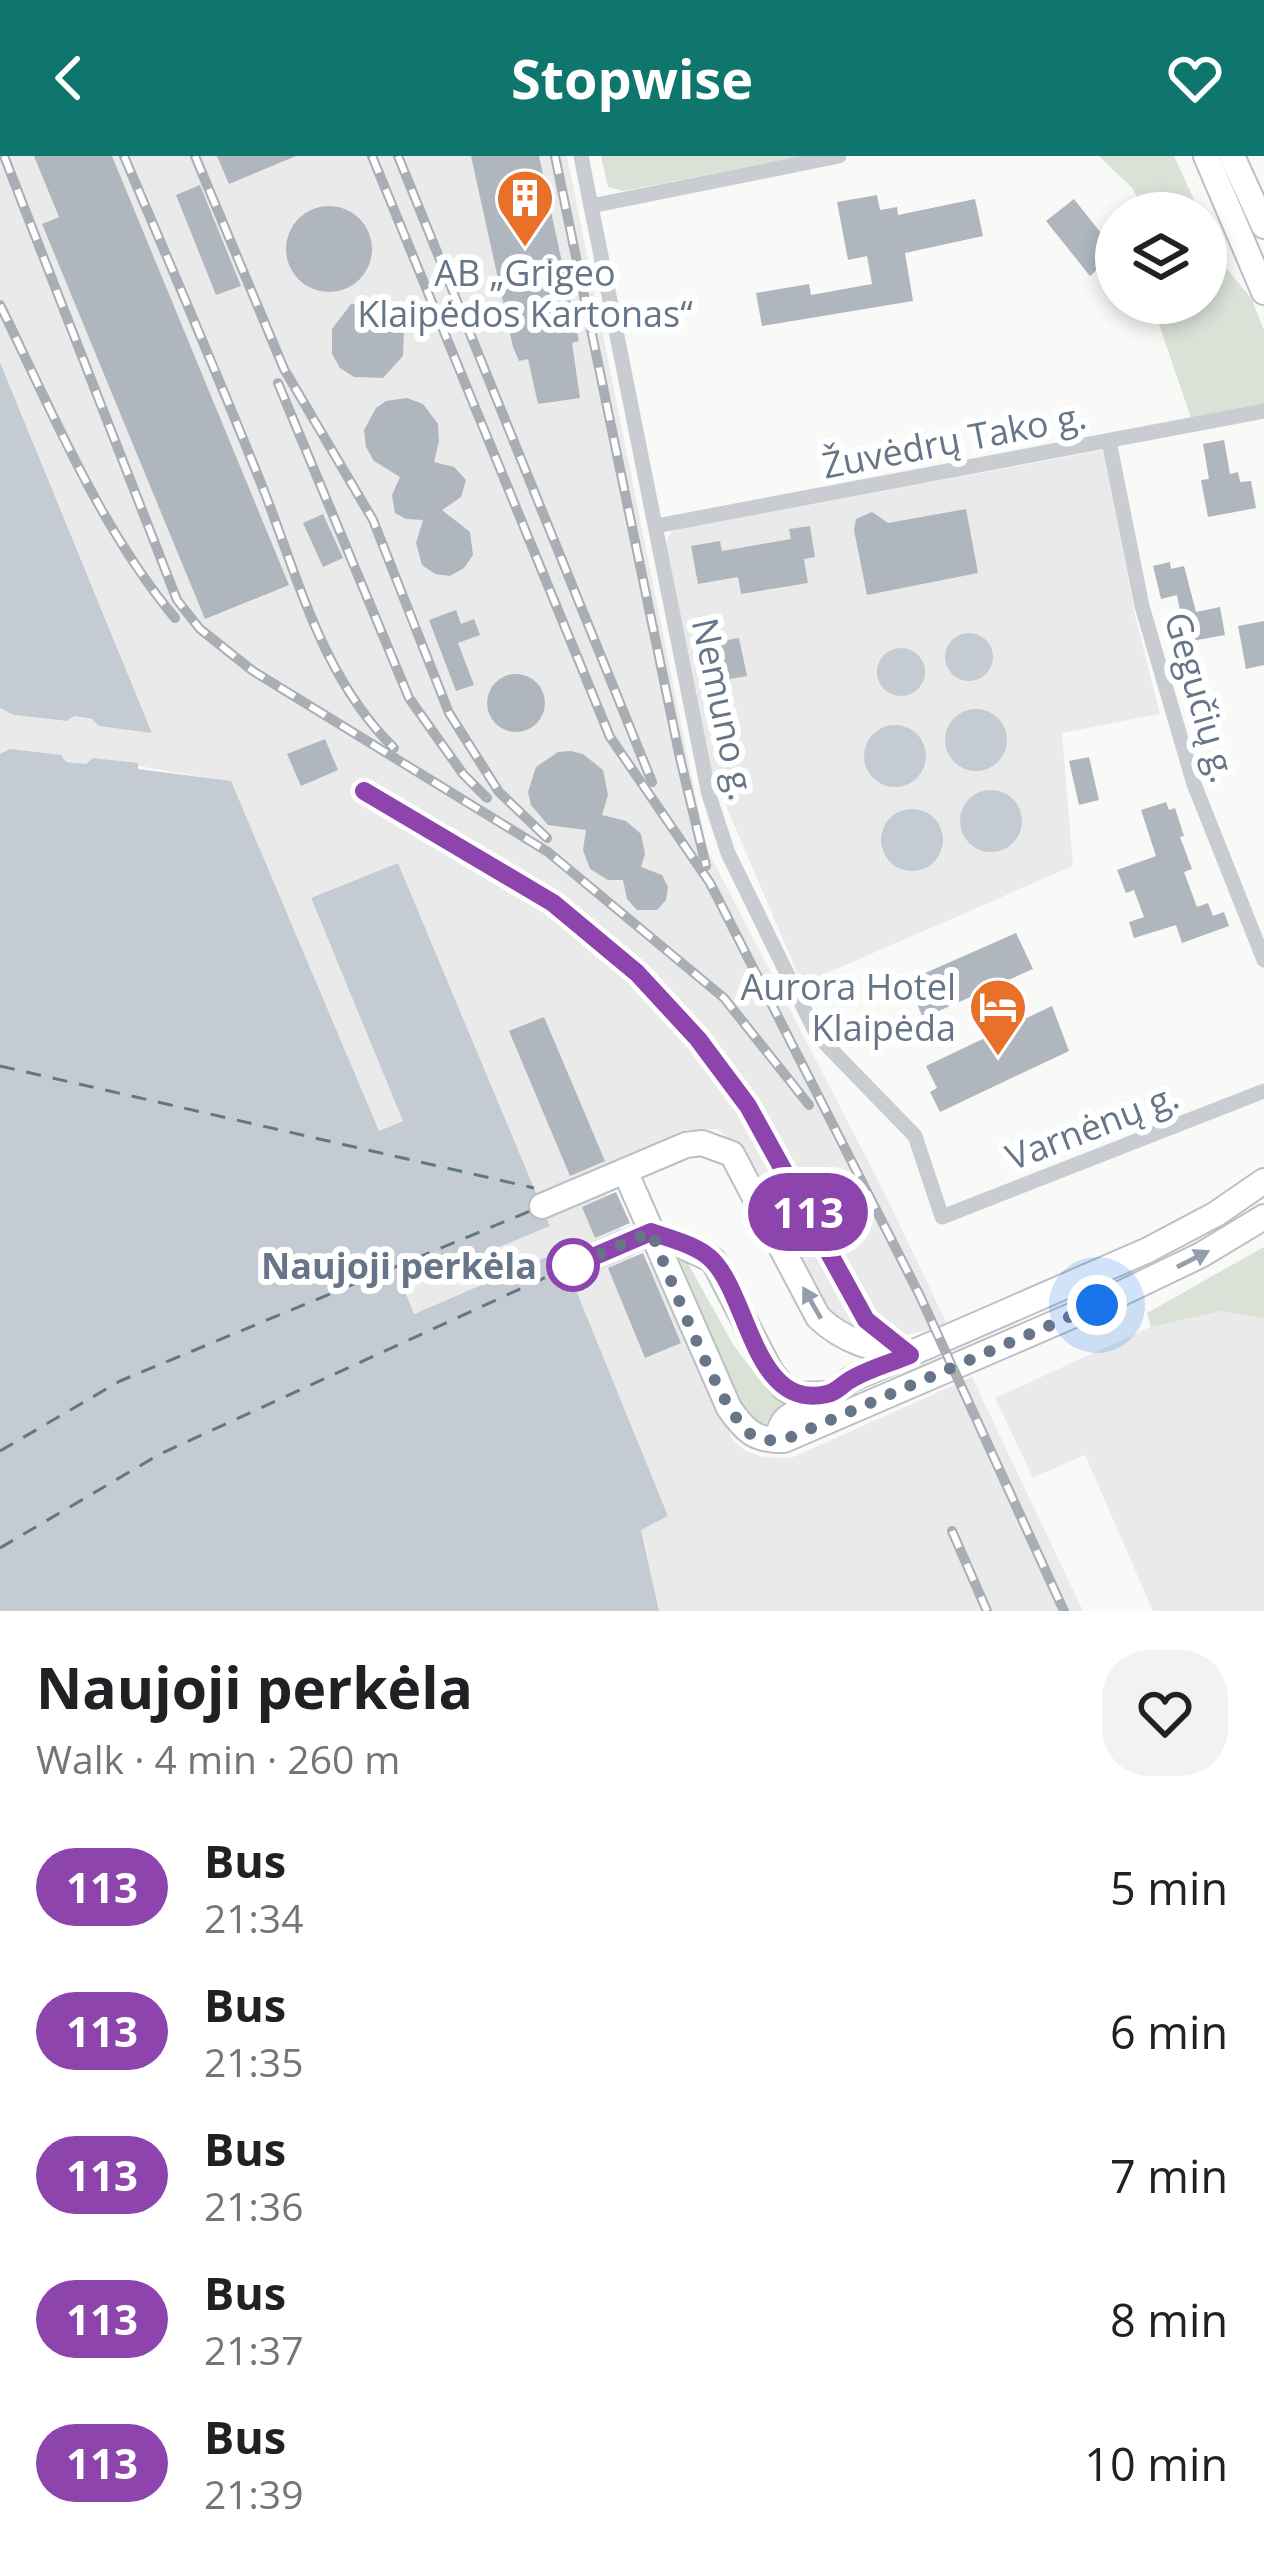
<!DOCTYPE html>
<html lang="en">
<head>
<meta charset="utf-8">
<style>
	body { margin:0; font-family:"Open Sans",sans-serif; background:#f2f2f2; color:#202124; height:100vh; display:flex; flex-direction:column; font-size:45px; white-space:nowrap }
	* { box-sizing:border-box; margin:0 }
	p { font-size:39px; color:#757577 }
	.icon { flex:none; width:66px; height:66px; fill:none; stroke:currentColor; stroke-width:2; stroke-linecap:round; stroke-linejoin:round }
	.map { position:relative; height:1455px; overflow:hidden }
	.details { display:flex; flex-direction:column; background:#fff; flex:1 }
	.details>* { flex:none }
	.badge { padding:0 24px; border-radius:39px; font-size:42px; line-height:78px }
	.tools { position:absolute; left:1095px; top:36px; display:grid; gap:24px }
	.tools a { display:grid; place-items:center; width:132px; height:132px; border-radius:50%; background:#fff; box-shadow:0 6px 18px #0003; font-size:60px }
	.you { position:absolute; width:60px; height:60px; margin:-30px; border:9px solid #fff; border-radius:50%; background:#1a73e8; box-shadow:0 0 0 18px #1a73e833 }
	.map>.badge { position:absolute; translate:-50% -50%; box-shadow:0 0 0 6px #fff }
	.round { display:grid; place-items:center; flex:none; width:126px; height:126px; border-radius:48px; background:#f2f2f2 }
	.summary { display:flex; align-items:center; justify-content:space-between; height:204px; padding:0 36px }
	h1 { font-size:57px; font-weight:700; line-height:90px }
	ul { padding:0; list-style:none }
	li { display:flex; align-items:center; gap:36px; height:144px; padding:0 36px }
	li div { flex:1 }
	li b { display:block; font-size:45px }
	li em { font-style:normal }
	li .badge { min-width:132px; font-weight:700; text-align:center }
	header { display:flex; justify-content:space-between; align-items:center; height:156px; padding:0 36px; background:#0f766e; color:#fff; font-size:54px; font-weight:700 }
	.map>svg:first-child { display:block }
	.built { fill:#eaeaea }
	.green { fill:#dae2d8 }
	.water { fill:#c4cbd2 }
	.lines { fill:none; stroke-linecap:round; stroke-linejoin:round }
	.ferry { stroke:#637783; stroke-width:3; stroke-dasharray:15 12; stroke-linecap:butt }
	.building { fill:#b0b6be }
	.primary-casing { stroke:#bcbfc4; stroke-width:28 }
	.minor { stroke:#c9ccd0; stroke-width:15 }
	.primary { stroke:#fff; stroke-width:24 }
	.rail-casing { stroke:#a9aeb5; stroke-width:10 }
	.rail { stroke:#fff; stroke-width:6; stroke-dasharray:18; stroke-linecap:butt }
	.oneway { fill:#959eac }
	.line-casing { stroke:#fff; stroke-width:27 }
	.line { stroke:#8e44ad; stroke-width:18 }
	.walk { stroke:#677589; stroke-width:12; stroke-dasharray:0 21.6 }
	.stop-dot { fill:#fff; stroke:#8e44ad; stroke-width:6 }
	.labels { text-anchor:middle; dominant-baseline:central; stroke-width:12; stroke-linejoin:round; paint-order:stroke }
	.poi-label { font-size:36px; fill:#677589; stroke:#fff }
	.street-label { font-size:36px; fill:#677589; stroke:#fff }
	.stop-label { font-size:36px; font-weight:bold; fill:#677589; stroke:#fff; text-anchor:end }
</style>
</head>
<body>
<header><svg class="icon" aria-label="back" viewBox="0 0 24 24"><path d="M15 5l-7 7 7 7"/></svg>Stopwise<svg class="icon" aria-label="heart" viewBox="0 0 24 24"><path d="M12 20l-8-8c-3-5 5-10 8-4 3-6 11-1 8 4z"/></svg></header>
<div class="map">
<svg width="1264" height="1455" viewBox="0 0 1264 1455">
	<rect width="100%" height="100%" fill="#f9f9f7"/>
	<g class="built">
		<path d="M 0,0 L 567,0 L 706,691 L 885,1038 L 948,1170 L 883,1184 L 836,1164 L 740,995 L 718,973 L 687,974 L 537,1038 L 398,707 L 311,743 L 404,965 L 378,975 L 231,626 L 93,602 L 86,608 L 0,598 L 0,552 L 9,553 L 14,559 L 66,565 L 74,560 L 152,576 L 0,205 Z"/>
		<path d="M 1104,294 L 1136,463 L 1160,558 L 1062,577 L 1073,710 L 802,828 L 712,617 L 666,390 L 668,381 L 674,374 Z"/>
		<path d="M 606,1035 L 623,1078 L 563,1102 L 559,1095 L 413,1158 L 403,1131 L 550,1070 L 546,1059 Z"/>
		<path d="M 632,1100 L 652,1108 L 667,1126 L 732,1283 L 744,1294 L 763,1301 L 791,1302 L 972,1221 L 1083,1455 L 659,1455 L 641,1373 L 668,1360 L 570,1120 L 617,1101 Z"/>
		<path d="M 1222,1155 L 1264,1163 L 1264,1455 L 1153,1455 L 1085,1299 L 1033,1322 L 995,1242 L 1150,1171 Z"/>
	</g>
	<g class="green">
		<path d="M 601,0 L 802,0 L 624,35 L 608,31 Z"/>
		<path d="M 1099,0 L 1174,0 L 1200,57 L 1145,57 L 1132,32 Z"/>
		<path d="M 1206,71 L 1222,107 L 1251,142 L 1264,174 L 1264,248 L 1191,262 L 1159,168 L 1196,156 L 1192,147 L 1206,147 Z"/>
		<path d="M 1264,1091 L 1264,1163 L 1222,1155 L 1151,1171 L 1147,1157 Z"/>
		<path d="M 678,1099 L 685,1102 L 734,1190 L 760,1224 L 773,1232 L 770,1238 L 787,1250 L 773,1256 L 765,1269 L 758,1269 L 737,1249 Z"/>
	</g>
	<g class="water">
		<path d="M 0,206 L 152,577 L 99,570 L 92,563 L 74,560 L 67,565 L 14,559 L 0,552 Z"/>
		<circle cx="969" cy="501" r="24"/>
		<circle cx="901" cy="516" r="24"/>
		<circle cx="976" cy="584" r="31"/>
		<circle cx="895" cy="600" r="31"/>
		<path d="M 10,593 L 61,599 L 66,606 L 86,608 L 93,602 L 138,607 L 138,613 L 231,625 L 379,975 L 403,965 L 311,742 L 398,707 L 550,1070 L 403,1131 L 414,1158 L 560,1095 L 668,1360 L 641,1374 L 659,1455 L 0,1455 L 0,598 Z"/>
		<circle cx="991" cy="665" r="31"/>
		<circle cx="912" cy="684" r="31"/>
	</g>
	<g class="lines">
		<g class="ferry">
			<path d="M 0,910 L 534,1032"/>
			<path d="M 0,1295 L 120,1225 L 535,1053"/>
			<path d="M 0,1392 L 160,1298 L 557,1116"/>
		</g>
	</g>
	<g class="building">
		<path d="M 34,0 L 112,0 L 289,429 L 205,463 L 42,68 L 59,61 Z"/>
		<path d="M 217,0 L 296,0 L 229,28 Z"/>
		<path d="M 471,0 L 539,0 L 579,185 L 572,187 L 580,242 L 538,248 L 528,203 L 519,205 L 513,191 Z"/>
		<path d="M 200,29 L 241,130 L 216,139 L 176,39 Z"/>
		<path d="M 877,39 L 880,54 L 897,51 L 898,59 L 975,43 L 983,80 L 905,97 L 913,145 L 762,170 L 756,137 L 809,128 L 811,139 L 872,128 L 867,100 L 848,104 L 837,46 Z"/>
		<path d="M 1074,43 L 1116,96 L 1090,120 L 1046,65 Z"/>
		<circle cx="329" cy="93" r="43"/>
		<path d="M 351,148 L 381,151 L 395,160 L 404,175 L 403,200 L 383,222 L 354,221 L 340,212 L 332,198 L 332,173 Z"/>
		<path d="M 407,242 L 423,248 L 438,268 L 439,285 L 434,306 L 454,311 L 466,324 L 461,341 L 442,354 L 470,376 L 473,399 L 464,412 L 450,420 L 435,418 L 422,409 L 416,387 L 423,364 L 406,363 L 395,357 L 392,339 L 400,321 L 374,305 L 366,291 L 364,274 L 376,252 L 386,245 Z"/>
		<path d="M 1224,284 L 1230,318 L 1238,316 L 1240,326 L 1251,325 L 1256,352 L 1208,361 L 1201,324 L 1209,323 L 1203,288 Z"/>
		<path d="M 966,353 L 978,417 L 867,439 L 854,374 L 856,363 L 872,356 L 888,367 Z"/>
		<path d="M 323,358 L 343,402 L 323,411 L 303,367 Z"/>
		<path d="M 810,370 L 815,401 L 804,403 L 808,427 L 741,438 L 738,421 L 698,428 L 691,390 L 720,385 L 722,395 L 791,383 L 789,373 Z"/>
		<path d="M 1170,406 L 1171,413 L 1184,410 L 1196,456 L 1220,451 L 1225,479 L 1186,486 L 1177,439 L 1161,443 L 1153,410 Z"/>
		<path d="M 456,454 L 461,468 L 474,463 L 480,479 L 458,487 L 474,529 L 456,535 L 429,464 Z"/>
		<path d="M 1264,465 L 1264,509 L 1246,513 L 1238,470 Z"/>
		<path d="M 739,482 L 747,520 L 718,525 L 711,487 Z"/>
		<circle cx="516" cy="547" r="29"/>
		<path d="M 325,583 L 338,614 L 301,630 L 287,598 Z"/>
		<path d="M 571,595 L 583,598 L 603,614 L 608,639 L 602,659 L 626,665 L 641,678 L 645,698 L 641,711 L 662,719 L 668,731 L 666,744 L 657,754 L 637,754 L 627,743 L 623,724 L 608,724 L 590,713 L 583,694 L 586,674 L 548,669 L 531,649 L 528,636 L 536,611 L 558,596 Z"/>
		<path d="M 1089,601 L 1099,644 L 1079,649 L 1069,605 Z"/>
		<path d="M 1166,646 L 1169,654 L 1175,652 L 1184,680 L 1180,681 L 1192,713 L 1184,716 L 1197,751 L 1208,747 L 1213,760 L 1224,756 L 1229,770 L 1182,787 L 1176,769 L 1134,782 L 1129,766 L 1144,761 L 1134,734 L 1126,737 L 1117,714 L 1156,700 L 1141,654 Z"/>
		<path d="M 1016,777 L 1033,813 L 923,862 L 907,825 Z"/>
		<path d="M 1052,850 L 1069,895 L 940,956 L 930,936 L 937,932 L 926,910 Z"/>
		<path d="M 544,861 L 605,1005 L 570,1020 L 509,875 Z"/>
		<path d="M 616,1036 L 630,1067 L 595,1082 L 582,1051 Z"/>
		<path d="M 643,1097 L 681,1187 L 645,1202 L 608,1112 Z"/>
	</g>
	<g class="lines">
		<defs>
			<g id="primary">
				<path d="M 1206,0 L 1264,136"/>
				<path d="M 1232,0 L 1264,70"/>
				<path d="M 625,1015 L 729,1252 C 745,1275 755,1285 784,1284 L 1097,1149 L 1201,1099 L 1264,1061"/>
				<path d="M 542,1050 L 686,989 L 702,987 L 732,998 L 818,1161 C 844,1186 873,1193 908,1199"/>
				<path d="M 567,1112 L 651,1076 L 713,1104 L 771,1216 L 785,1233 L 797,1239 L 828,1238"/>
				<path d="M 777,1284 C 781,1257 795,1258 817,1248 C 829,1242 840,1232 850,1224 L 1148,1094 L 1216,1058 L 1264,1025"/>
			</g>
		</defs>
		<use href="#primary" class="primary-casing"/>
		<g class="minor">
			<path d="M 581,0 L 709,639 L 728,697 L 817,879 L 915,980 L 942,1061 L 1264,935"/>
			<path d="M 591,50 L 839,0"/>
			<path d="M 1109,285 L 1142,450 L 1194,628 L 1264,804"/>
			<path d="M 656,370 L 1264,255"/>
			<path d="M 364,635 L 553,747 L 637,817 L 698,883 L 748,950 L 866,1164 L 903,1194"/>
		</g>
		<use href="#primary" class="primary"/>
		<defs>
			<g id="rail">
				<path d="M 4,0 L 177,444 L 200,473 L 253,515 L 548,696 L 724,842 L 809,949"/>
				<path d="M 124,0 C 172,113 221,226 266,340 C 300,429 324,523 394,592"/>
				<path d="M 195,0 L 284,213 L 373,364 L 449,557 L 499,636 L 547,682"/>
				<path d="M 372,0 L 610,581 L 710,727 L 920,1140 L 1064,1455"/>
				<path d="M 398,0 L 652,626"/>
				<path d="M 555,0 L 680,602 L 706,710"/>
				<path d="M 0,149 C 52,255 99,371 175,462"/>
				<path d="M 278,227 L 409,542 L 463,618 L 487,642"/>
				<path d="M 952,1375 L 987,1455"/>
			</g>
		</defs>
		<use href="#rail" class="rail-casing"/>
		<use href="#rail" class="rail"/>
	</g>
	<defs><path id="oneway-solid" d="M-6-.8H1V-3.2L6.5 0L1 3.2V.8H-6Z" transform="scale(3)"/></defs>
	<g class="oneway">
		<use href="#oneway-solid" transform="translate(1193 1103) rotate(-27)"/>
		<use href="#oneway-solid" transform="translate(812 1147) rotate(-120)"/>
	</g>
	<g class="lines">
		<defs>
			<path id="line" d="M 364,635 L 553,747 L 637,817 L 698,883 L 748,950 L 866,1164 L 910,1199 C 891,1207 868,1213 850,1224 C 841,1229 837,1236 827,1238 C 753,1256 749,1137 710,1102 C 694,1088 670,1083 651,1076 L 567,1112"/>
		</defs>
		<use href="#line" class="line-casing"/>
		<use href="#line" class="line"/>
		<path class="walk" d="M 573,1109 L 567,1112 L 651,1076 C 670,1120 718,1250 749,1277 C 760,1286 770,1284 784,1284 L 1097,1149"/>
	</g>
	<defs>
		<symbol id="building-pin" viewBox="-11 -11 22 30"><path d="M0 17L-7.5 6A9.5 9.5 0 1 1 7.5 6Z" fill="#e97028" stroke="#fff"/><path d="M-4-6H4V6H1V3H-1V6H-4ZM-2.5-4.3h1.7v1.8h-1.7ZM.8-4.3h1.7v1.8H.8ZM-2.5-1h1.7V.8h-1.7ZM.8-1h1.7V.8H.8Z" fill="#fff"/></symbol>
		<symbol id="hotel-pin" viewBox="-11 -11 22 30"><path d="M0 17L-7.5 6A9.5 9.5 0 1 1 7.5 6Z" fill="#e97028" stroke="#fff"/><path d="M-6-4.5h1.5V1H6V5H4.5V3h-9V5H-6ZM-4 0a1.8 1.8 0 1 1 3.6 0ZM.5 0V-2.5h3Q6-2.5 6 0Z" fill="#fff"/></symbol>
	</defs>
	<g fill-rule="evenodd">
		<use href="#building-pin" x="492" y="9" width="66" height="90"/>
		<use href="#hotel-pin" x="965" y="818" width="66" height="90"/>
	</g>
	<circle class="stop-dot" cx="573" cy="1109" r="24"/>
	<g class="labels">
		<g class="poi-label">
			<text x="525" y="116">AB „Grigeo<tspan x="525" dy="41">Klaipėdos Kartonas“</tspan></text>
			<text x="956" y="830" text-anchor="end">Aurora Hotel<tspan x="956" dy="41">Klaipėda</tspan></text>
		</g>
		<g class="street-label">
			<text transform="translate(954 284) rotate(-11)">Žuvėdrų Tako g.</text>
			<text transform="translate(1201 541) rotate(74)">Gegučių g.</text>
			<text transform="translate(724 553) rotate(78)">Nemuno g.</text>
			<text transform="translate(1092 970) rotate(-21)">Varnėnų g.</text>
		</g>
		<g class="stop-label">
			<text x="537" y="1109">Naujoji perkėla</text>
		</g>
	</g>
</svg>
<div class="tools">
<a><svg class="icon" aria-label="layers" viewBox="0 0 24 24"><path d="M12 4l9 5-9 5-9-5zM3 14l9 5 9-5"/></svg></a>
</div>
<div class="you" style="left:1097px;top:1149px"></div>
<b class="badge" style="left:808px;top:1056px;background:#8e44ad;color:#fff">113</b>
</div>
<section class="details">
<div class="summary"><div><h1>Naujoji perkėla</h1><p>Walk · 4 min · 260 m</p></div><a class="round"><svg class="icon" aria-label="heart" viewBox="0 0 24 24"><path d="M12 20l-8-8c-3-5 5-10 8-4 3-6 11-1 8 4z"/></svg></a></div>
<ul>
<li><span class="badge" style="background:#8e44ad;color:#fff">113</span><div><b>Bus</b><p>21:34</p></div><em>5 min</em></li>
<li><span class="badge" style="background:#8e44ad;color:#fff">113</span><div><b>Bus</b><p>21:35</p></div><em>6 min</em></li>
<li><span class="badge" style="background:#8e44ad;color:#fff">113</span><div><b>Bus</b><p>21:36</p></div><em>7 min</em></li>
<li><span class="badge" style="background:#8e44ad;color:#fff">113</span><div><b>Bus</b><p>21:37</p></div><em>8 min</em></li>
<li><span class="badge" style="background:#8e44ad;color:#fff">113</span><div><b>Bus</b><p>21:39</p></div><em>10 min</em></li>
</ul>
</section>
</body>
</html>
